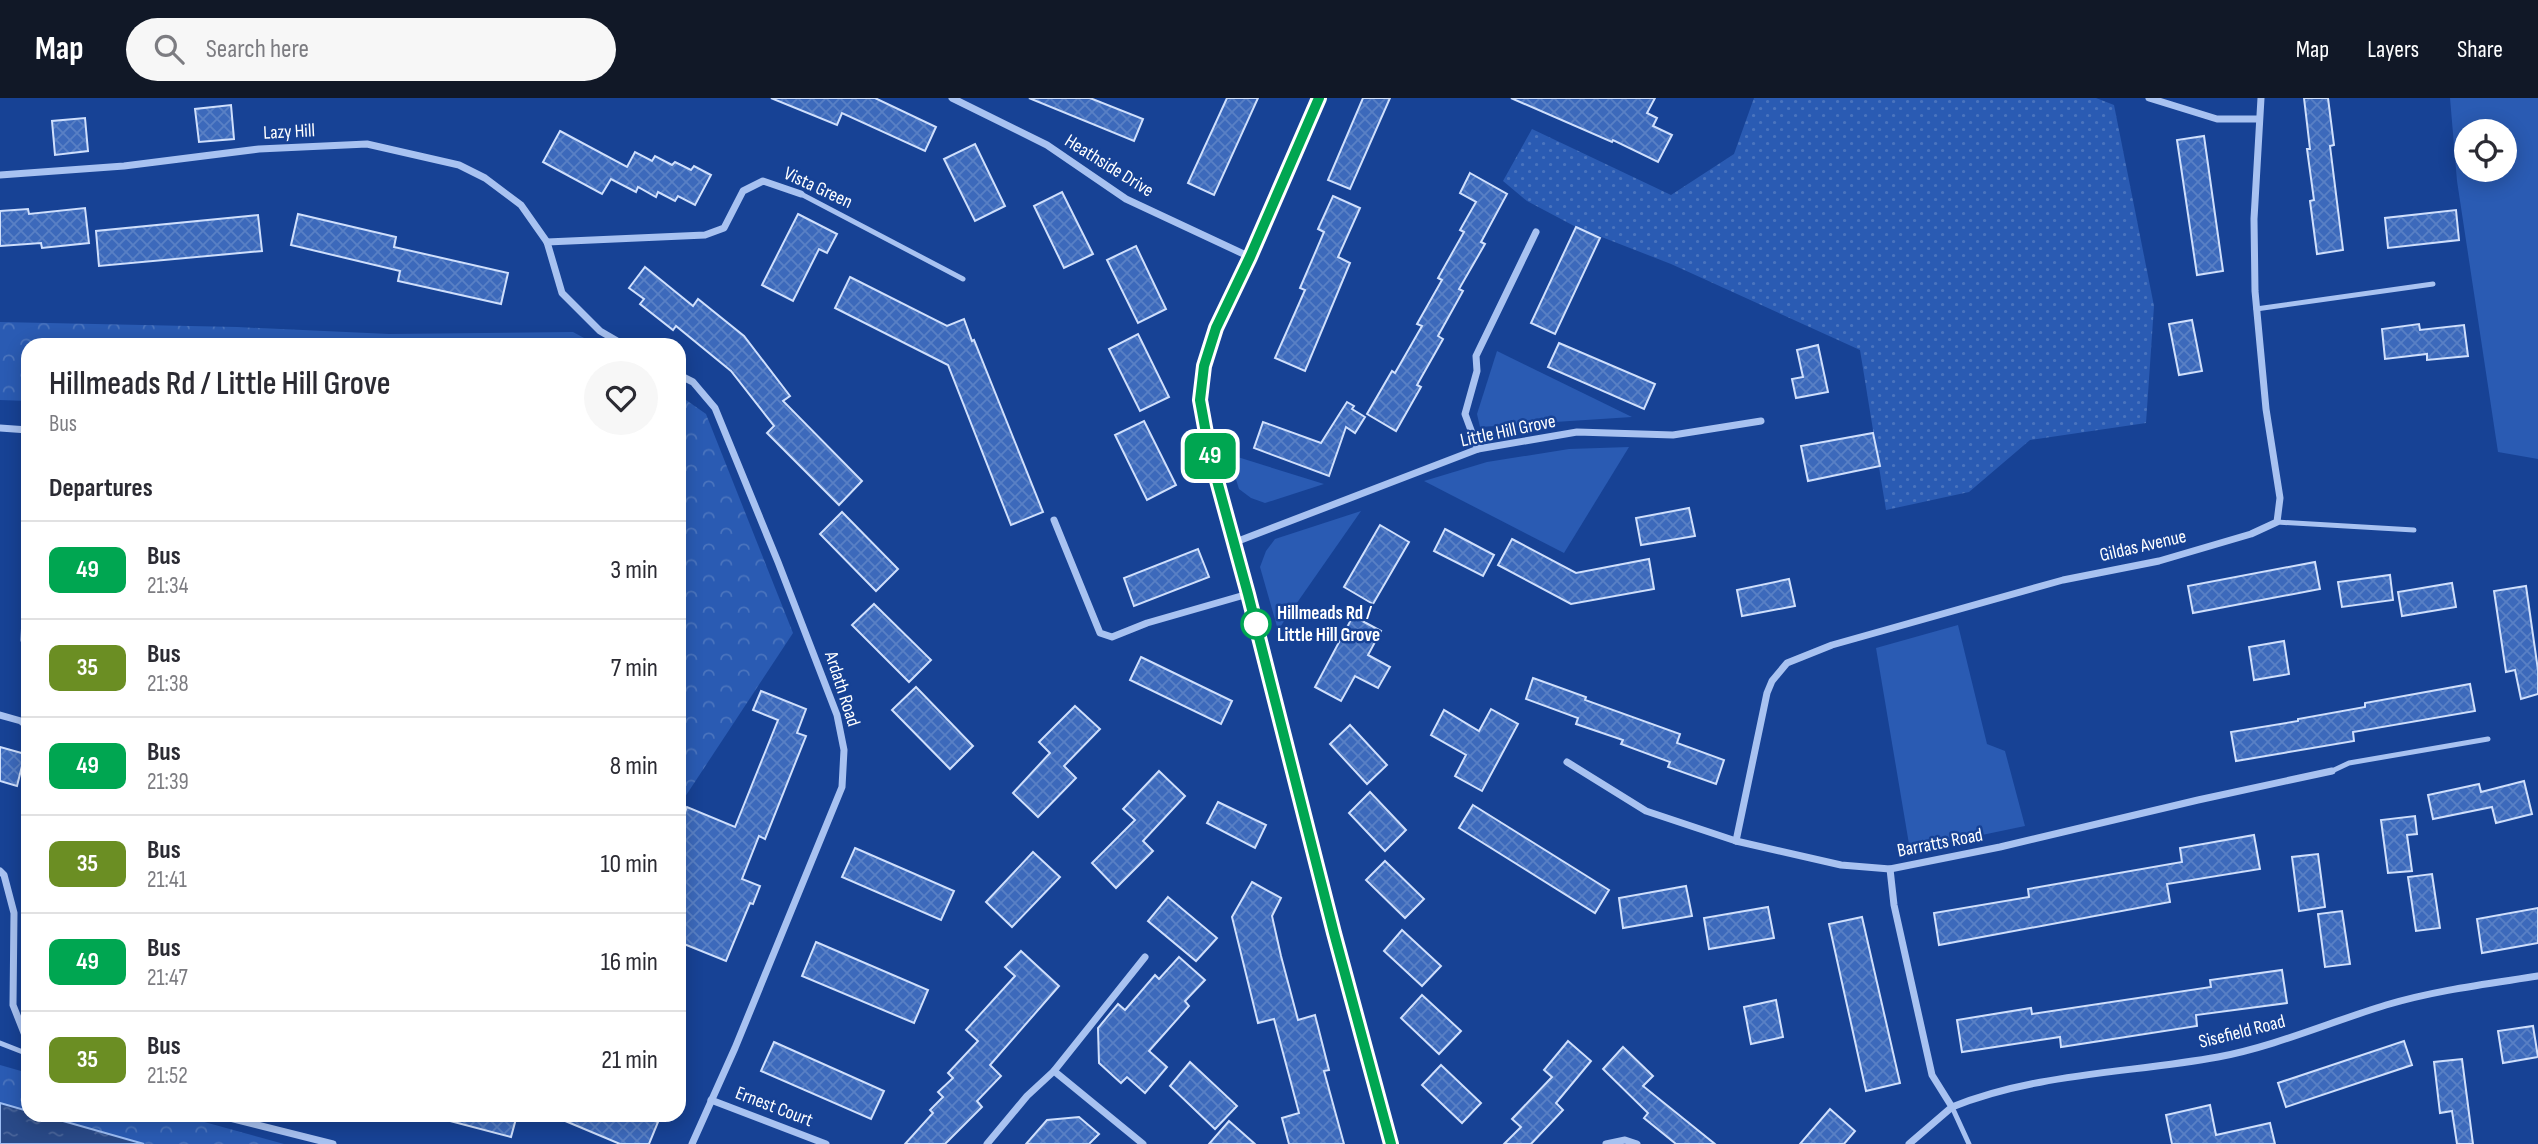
<!DOCTYPE html>
<html lang="en">
<head>
<meta charset="utf-8">
<style>
	body { margin:0; font-family:"Sofia Sans Condensed",sans-serif; background:#f7f7f7; color:#2b2b33; height:100vh; display:flex; flex-direction:column; font-size:26px; white-space:nowrap }
	* { box-sizing:border-box; margin:0 }
	p { font-size:23px; color:#7c7c81 }
	.icon { flex:none; width:38px; height:38px; fill:none; stroke:currentColor; stroke-width:2; stroke-linecap:round; stroke-linejoin:round }
	.map { position:relative; flex:1; overflow:hidden }
	.side { position:absolute; left:21px; top:240px; width:665px; height:784px; display:flex; flex-direction:column; background:#fff; border-radius:21px; box-shadow:0 4px 18px #0003 }
	.side>* { flex:none }
	.badge { padding:0 14px; border-radius:10px; font-size:24px; line-height:46px }
	.fabs { position:absolute; left:2454px; top:21px; display:grid; gap:14px }
	.fabs a { display:grid; place-items:center; width:63px; height:63px; border-radius:50%; background:#fff; box-shadow:0 4px 18px #0003; font-size:35px }
	.map>.badge { position:absolute; translate:-50% -50%; box-shadow:0 0 0 4px #fff }
	h2 { padding:0 28px; font-size:26px; line-height:63px }
	.round { display:grid; place-items:center; flex:none; width:74px; height:74px; border-radius:37px; background:#f7f7f7 }
	.summary { display:flex; align-items:center; justify-content:space-between; height:119px; padding:0 28px }
	h1 { font-size:33px; font-weight:600; line-height:52px }
	ul { padding:0; list-style:none }
	li { display:flex; align-items:center; gap:21px; height:98px; padding:0 28px; border-top:2px solid #e1e1e2 }
	li div { flex:1 }
	li b { display:block; font-size:26px }
	li em { font-style:normal }
	li .badge { min-width:77px; font-weight:700; text-align:center }
	header { display:flex; align-items:center; gap:42px; box-sizing:border-box; height:98px; padding:0 35px; background:#111827; color:#fff }
	header strong { font-size:33px }
	nav { display:flex; gap:38px; margin-inline-start:auto; font-size:24px }
	.search { width:490px; height:63px; background:#f7f7f7; display:flex; align-items:center; gap:18px; box-sizing:border-box; padding:0 24px; border-radius:38px; color:#7c7c81; font-size:26px }
	.map>svg:first-child { display:block }
	.green { fill:#2a5bb3; fill-rule:evenodd }
	.forest { fill:url(#forest-crowns) }
	.park { fill:url(#park-dots) }
	.water { fill:url(#water-ripples); stroke:#9bbcf3; stroke-width:2 }
	.building { fill:url(#building-cross-hatch); stroke:#cfdffc; stroke-width:2 }
	.lines { fill:none; stroke-linecap:round; stroke-linejoin:round }
	.lane { stroke:#a8c2f1; stroke-width:5 }
	.street { stroke:#a8c2f1; stroke-width:7 }
	.line-casing { stroke:#fff; stroke-width:16 }
	.line { stroke:#00a651; stroke-width:10 }
	.stop-dot { fill:#fff; stroke:#00a651; stroke-width:3.5 }
	.labels { text-anchor:middle; dominant-baseline:central; stroke-width:5; stroke-linejoin:round; paint-order:stroke }
	.street-label { font-size:19px; fill:#fff; stroke:#174295 }
	.stop-label { font-size:19px; font-weight:bold; fill:#fff; stroke:#174295; text-anchor:start }
</style>
</head>
<body>
<header>
<strong>Map</strong>
<div class="search"><svg class="icon" aria-label="search" viewBox="0 0 24 24"><circle cx="10" cy="10" r="6"/><path d="M15 15l6 6"/></svg>Search here</div>
<nav><a>Map</a><a>Layers</a><a>Share</a></nav>
</header>
<div class="map">
<svg width="2538" height="1046" viewBox="0 0 2538 1046">
	<defs>
		<pattern id="forest-crowns" width="20" height="18" patternUnits="userSpaceOnUse" patternTransform="scale(1.75)"><rect width="20" height="18" fill="#2a5bb3"/><path d="M2 6a3 3 0 1 1 6 0M12 15a3 3 0 1 1 6 0" fill="none" stroke="#4a74be"/></pattern>
		<pattern id="park-dots" width="8" height="8" patternUnits="userSpaceOnUse" patternTransform="scale(1.75)"><rect width="8" height="8" fill="#2a5bb3"/><path d="M2 2h.1M6 6h.1" fill="none" stroke="#4a74be" stroke-width="1.8" stroke-linecap="round"/></pattern>
		<pattern id="water-ripples" width="26" height="14" patternUnits="userSpaceOnUse" patternTransform="scale(1.75)"><rect width="26" height="14" fill="#294987"/><path d="M2 4q2-2 4 0t4 0M15 11q2-2 4 0t4 0" fill="none" stroke="#496499"/></pattern>
		<pattern id="building-cross-hatch" width="8" height="8" patternUnits="userSpaceOnUse" patternTransform="scale(1.75)"><rect width="8" height="8" fill="#3c69bb"/><path d="M0 0l8 8M0 8l8-8" fill="none" stroke="#5980c5"/></pattern>
	</defs>
	<rect width="100%" height="100%" fill="#174295"/>
	<g class="green">
		<path d="M 2450,0 L 2538,0 L 2538,361 L 2498,354 L 2457,83 ZM 2504,33 L 2504,72 L 2466,72 L 2466,33 Z"/>
		<path d="M 1497,253 L 1632,319 L 1480,329 L 1477,316 Z"/>
		<path d="M 1629,349 L 1564,455 L 1424,383 L 1487,364 L 1569,351 Z"/>
		<path d="M 1228,356 L 1324,386 L 1265,405 L 1251,400 L 1239,391 Z"/>
		<path d="M 1361,413 L 1278,532 L 1260,469 L 1266,453 L 1275,441 Z"/>
		<path d="M 1958,527 L 1987,646 L 2005,653 L 2025,728 L 1910,752 L 1876,550 Z"/>
	</g>
	<g class="forest">
		<path d="M 0,224 L 237,229 L 389,236 L 573,234 L 597,247 L 28,247 L 28,303 L 0,302 Z"/>
		<path d="M 679,297 L 706,316 L 793,535 L 679,708 Z"/>
		<path d="M 0,967 L 28,975 L 28,1013 L 0,1005 Z"/>
		<path d="M 42,1017 L 179,1017 L 284,1046 L 144,1046 Z"/>
	</g>
	<path class="park" d="M 1754,0 L 2096,0 L 2114,7 L 2154,208 L 2146,325 L 2030,342 L 1969,394 L 1886,412 L 1860,252 L 1671,166 L 1576,129 L 1527,103 L 1503,83 L 1532,31 L 1671,97 L 1734,56 Z"/>
	<path class="water" d="M 0,1005 L 28,1013 L 28,1017 L 42,1017 L 144,1046 L 0,1046 Z"/>
	<g class="building">
		<path d="M 771,0 L 875,0 L 936,29 L 925,53 L 842,15 L 837,27 Z"/>
		<path d="M 1029,0 L 1090,0 L 1143,21 L 1134,43 Z"/>
		<path d="M 1227,0 L 1258,0 L 1214,97 L 1188,85 Z"/>
		<path d="M 1363,0 L 1390,0 L 1350,91 L 1328,82 Z"/>
		<path d="M 1511,0 L 1655,0 L 1647,15 L 1657,20 L 1653,28 L 1672,37 L 1658,64 L 1613,42 L 1612,44 Z"/>
		<path d="M 2304,0 L 2328,0 L 2334,47 L 2330,48 L 2343,152 L 2317,156 L 2310,103 L 2314,102 L 2307,51 L 2310,51 Z"/>
		<path d="M 231,7 L 234,41 L 199,44 L 195,11 Z"/>
		<path d="M 85,20 L 88,53 L 55,57 L 52,23 Z"/>
		<path d="M 560,33 L 627,69 L 635,54 L 652,63 L 655,58 L 672,67 L 675,64 L 691,72 L 694,68 L 711,77 L 695,107 L 678,98 L 675,103 L 658,94 L 656,99 L 638,89 L 636,94 L 611,81 L 602,96 L 543,64 Z"/>
		<path d="M 2204,38 L 2223,173 L 2197,177 L 2177,42 Z"/>
		<path d="M 975,46 L 1005,108 L 975,123 L 944,61 Z"/>
		<path d="M 1470,75 L 1507,96 L 1481,144 L 1485,146 L 1459,191 L 1463,193 L 1438,238 L 1443,241 L 1417,287 L 1421,289 L 1396,333 L 1367,316 L 1392,273 L 1395,275 L 1422,228 L 1417,226 L 1442,182 L 1438,180 L 1464,134 L 1460,132 L 1476,104 L 1460,95 Z"/>
		<path d="M 1062,94 L 1093,156 L 1064,170 L 1034,108 Z"/>
		<path d="M 1333,98 L 1360,110 L 1338,159 L 1350,165 L 1305,273 L 1275,260 L 1305,192 L 1300,190 L 1324,134 L 1318,131 Z"/>
		<path d="M 85,110 L 89,145 L 42,150 L 41,145 L 0,148 L 0,113 L 28,111 L 29,116 Z"/>
		<path d="M 2456,112 L 2459,142 L 2388,150 L 2385,120 Z"/>
		<path d="M 298,116 L 396,139 L 394,149 L 508,175 L 501,206 L 398,183 L 400,173 L 291,147 Z"/>
		<path d="M 798,116 L 837,136 L 827,155 L 819,151 L 793,203 L 762,187 Z"/>
		<path d="M 258,117 L 262,153 L 99,168 L 96,133 Z"/>
		<path d="M 1576,129 L 1600,140 L 1555,236 L 1531,225 Z"/>
		<path d="M 1136,148 L 1166,211 L 1138,225 L 1107,162 Z"/>
		<path d="M 645,169 L 693,208 L 698,201 L 744,238 L 790,298 L 783,303 L 862,383 L 839,407 L 767,335 L 774,328 L 731,273 L 676,228 L 673,232 L 640,206 L 644,201 L 629,190 Z"/>
		<path d="M 850,179 L 947,228 L 964,221 L 972,243 L 974,242 L 1043,414 L 1011,427 L 948,267 L 835,210 Z"/>
		<path d="M 2192,222 L 2202,273 L 2179,277 L 2169,226 Z"/>
		<path d="M 2419,226 L 2420,232 L 2464,227 L 2468,258 L 2427,262 L 2427,256 L 2385,261 L 2382,231 Z"/>
		<path d="M 1138,236 L 1169,299 L 1140,313 L 1109,251 Z"/>
		<path d="M 1559,245 L 1655,286 L 1644,311 L 1548,269 Z"/>
		<path d="M 1818,247 L 1828,294 L 1796,300 L 1792,281 L 1803,279 L 1797,252 Z"/>
		<path d="M 1347,304 L 1354,308 L 1352,311 L 1365,319 L 1355,335 L 1346,329 L 1329,378 L 1254,350 L 1263,324 L 1321,345 Z"/>
		<path d="M 1144,323 L 1176,387 L 1147,402 L 1115,337 Z"/>
		<path d="M 1873,335 L 1880,368 L 1808,383 L 1801,348 Z"/>
		<path d="M 1689,410 L 1695,438 L 1641,447 L 1636,420 Z"/>
		<path d="M 842,414 L 898,471 L 876,493 L 820,436 Z"/>
		<path d="M 1380,427 L 1409,444 L 1373,506 L 1344,489 Z"/>
		<path d="M 1445,431 L 1494,457 L 1483,478 L 1434,453 Z"/>
		<path d="M 1512,441 L 1576,475 L 1649,461 L 1654,491 L 1571,506 L 1498,467 Z"/>
		<path d="M 1198,451 L 1209,479 L 1134,508 L 1124,480 Z"/>
		<path d="M 2315,464 L 2320,491 L 2193,515 L 2188,488 Z"/>
		<path d="M 2390,477 L 2393,502 L 2342,509 L 2338,484 Z"/>
		<path d="M 1789,481 L 1795,508 L 1742,518 L 1737,492 Z"/>
		<path d="M 2452,485 L 2456,509 L 2402,518 L 2398,494 Z"/>
		<path d="M 2526,488 L 2538,572 L 2538,596 L 2521,601 L 2515,572 L 2506,574 L 2494,493 Z"/>
		<path d="M 874,506 L 931,562 L 909,584 L 852,527 Z"/>
		<path d="M 1353,518 L 1381,533 L 1368,557 L 1390,569 L 1378,590 L 1355,578 L 1341,603 L 1315,589 Z"/>
		<path d="M 2284,543 L 2289,576 L 2254,582 L 2249,549 Z"/>
		<path d="M 1141,559 L 1232,603 L 1221,626 L 1130,582 Z"/>
		<path d="M 1533,580 L 1586,599 L 1585,602 L 1680,636 L 1677,645 L 1724,662 L 1716,686 L 1668,669 L 1670,664 L 1621,646 L 1623,642 L 1576,626 L 1578,620 L 1526,601 Z"/>
		<path d="M 2470,586 L 2475,613 L 2353,634 L 2354,643 L 2236,663 L 2231,634 L 2298,623 L 2298,621 L 2365,609 L 2365,605 Z"/>
		<path d="M 916,589 L 973,648 L 950,671 L 892,612 Z"/>
		<path d="M 761,593 L 806,611 L 797,635 L 806,638 L 765,741 L 759,738 L 742,781 L 760,788 L 753,806 L 750,805 L 726,863 L 679,844 L 679,728 L 687,709 L 735,729 L 778,622 L 753,612 Z"/>
		<path d="M 1075,608 L 1100,631 L 1064,668 L 1076,680 L 1038,719 L 1013,695 L 1050,655 L 1039,644 Z"/>
		<path d="M 1491,611 L 1518,626 L 1482,693 L 1455,678 L 1466,657 L 1431,637 L 1444,612 L 1479,633 Z"/>
		<path d="M 1350,627 L 1387,667 L 1367,686 L 1330,646 Z"/>
		<path d="M 0,649 L 25,656 L 17,688 L 0,683 Z"/>
		<path d="M 1159,673 L 1185,698 L 1143,743 L 1153,753 L 1116,790 L 1092,765 L 1135,722 L 1123,711 Z"/>
		<path d="M 2524,683 L 2532,716 L 2496,725 L 2492,709 L 2433,721 L 2428,697 L 2479,686 L 2481,694 Z"/>
		<path d="M 1370,694 L 1406,732 L 1385,753 L 1349,715 Z"/>
		<path d="M 1218,704 L 1266,727 L 1255,750 L 1207,725 Z"/>
		<path d="M 1473,707 L 1609,792 L 1595,815 L 1459,730 Z"/>
		<path d="M 2415,718 L 2417,736 L 2407,737 L 2412,773 L 2388,775 L 2381,722 Z"/>
		<path d="M 2254,737 L 2260,771 L 2167,786 L 2170,804 L 1939,847 L 1934,815 L 2029,799 L 2028,791 L 2182,764 L 2180,750 Z"/>
		<path d="M 855,750 L 954,793 L 941,822 L 842,779 Z"/>
		<path d="M 1033,754 L 1060,779 L 1012,829 L 986,804 Z"/>
		<path d="M 2318,756 L 2325,809 L 2299,813 L 2292,759 Z"/>
		<path d="M 1385,763 L 1424,801 L 1405,820 L 1366,782 Z"/>
		<path d="M 2432,776 L 2440,830 L 2416,833 L 2408,779 Z"/>
		<path d="M 1252,784 L 1281,800 L 1272,818 L 1281,858 L 1298,922 L 1315,917 L 1329,972 L 1324,973 L 1344,1046 L 1289,1046 L 1282,1020 L 1299,1015 L 1274,921 L 1258,925 L 1232,819 Z"/>
		<path d="M 1686,788 L 1692,818 L 1623,830 L 1619,800 Z"/>
		<path d="M 1168,799 L 1217,840 L 1196,863 L 1148,823 Z"/>
		<path d="M 1768,809 L 1774,840 L 1709,851 L 1704,820 Z"/>
		<path d="M 2538,810 L 2538,845 L 2482,855 L 2477,821 Z"/>
		<path d="M 2342,813 L 2350,866 L 2325,869 L 2318,816 Z"/>
		<path d="M 1862,819 L 1900,985 L 1866,993 L 1829,826 Z"/>
		<path d="M 1402,832 L 1441,868 L 1422,888 L 1384,853 Z"/>
		<path d="M 816,844 L 928,892 L 914,925 L 802,878 Z"/>
		<path d="M 1021,853 L 1059,888 L 990,967 L 1001,978 L 977,1003 L 982,1009 L 945,1046 L 905,1046 L 933,1015 L 930,1012 L 943,999 L 938,994 L 953,980 L 948,975 L 978,943 L 966,932 L 1015,878 L 1005,869 Z"/>
		<path d="M 1179,859 L 1205,882 L 1185,903 L 1189,908 L 1149,953 L 1167,969 L 1145,995 L 1127,979 L 1121,985 L 1099,965 L 1098,930 L 1118,906 L 1125,912 L 1155,877 L 1159,881 Z"/>
		<path d="M 2282,872 L 2287,905 L 2196,917 L 2197,928 L 2061,949 L 2060,939 L 1962,954 L 1957,922 L 2031,910 L 2032,916 L 2211,889 L 2210,882 Z"/>
		<path d="M 1422,897 L 1461,933 L 1439,956 L 1401,920 Z"/>
		<path d="M 1776,902 L 1783,939 L 1751,946 L 1744,909 Z"/>
		<path d="M 2533,928 L 2538,959 L 2503,965 L 2498,933 Z"/>
		<path d="M 1568,943 L 1591,963 L 1556,1005 L 1563,1012 L 1531,1046 L 1504,1046 L 1521,1029 L 1512,1021 L 1552,979 L 1544,972 Z"/>
		<path d="M 2404,943 L 2412,967 L 2286,1009 L 2278,985 Z"/>
		<path d="M 774,944 L 884,993 L 871,1021 L 761,973 Z"/>
		<path d="M 1623,949 L 1653,978 L 1643,988 L 1715,1046 L 1676,1046 L 1644,1020 L 1648,1015 L 1603,971 Z"/>
		<path d="M 2462,961 L 2473,1046 L 2457,1046 L 2452,1013 L 2440,1015 L 2434,964 Z"/>
		<path d="M 1190,964 L 1237,1008 L 1215,1031 L 1170,988 Z"/>
		<path d="M 1441,967 L 1481,1005 L 1462,1025 L 1422,987 Z"/>
		<path d="M 2210,1007 L 2216,1037 L 2270,1025 L 2275,1046 L 2172,1046 L 2166,1017 Z"/>
		<path d="M 1830,1011 L 1855,1033 L 1844,1046 L 1800,1046 Z"/>
		<path d="M 450,1017 L 517,1017 L 511,1039 L 450,1023 Z"/>
		<path d="M 551,1017 L 641,1017 L 658,1024 L 649,1046 L 620,1046 Z"/>
		<path d="M 1079,1019 L 1099,1036 L 1089,1046 L 1026,1046 L 1047,1022 Z"/>
		<path d="M 1229,1023 L 1255,1046 L 1209,1046 Z"/>
	</g>
	<g class="lines">
		<g class="lane">
			<path d="M 801,96 L 963,181"/>
			<path d="M 2256,211 L 2433,186"/>
			<path d="M 2277,424 L 2414,432"/>
			<path d="M 2332,673 L 2349,665 L 2488,641"/>
			<path d="M 0,945 L 28,956"/>
			<path d="M 1952,1009 L 1969,1046"/>
		</g>
		<g class="street">
			<path d="M 952,0 L 1047,47 L 1126,101 L 1250,159"/>
			<path d="M 1319,0 L 1250,159 L 1216,230 L 1204,268 L 1200,302 L 1210,357 L 1248,496 L 1334,835 L 1391,1046"/>
			<path d="M 2149,0 L 2217,21 L 2259,21"/>
			<path d="M 0,77 L 124,68 L 259,51 L 367,46 L 459,67 L 485,80 L 521,107 L 547,144 L 562,195 L 600,233 L 624,247"/>
			<path d="M 547,144 L 705,137 L 724,130 L 743,93 L 763,83 L 801,96"/>
			<path d="M 679,277 L 693,284 L 715,310 L 778,464 L 837,617 L 844,652 L 842,689 L 735,950 L 692,1046"/>
			<path d="M 0,330 L 28,332"/>
			<path d="M 1478,351 L 1465,316 L 1477,273 L 1476,258 L 1536,134"/>
			<path d="M 1054,422 L 1100,535 L 1112,539 L 1147,525 L 1248,496"/>
			<path d="M 1233,445 L 1478,351 L 1577,334 L 1673,337 L 1761,323"/>
			<path d="M 24,542 L 28,452"/>
			<path d="M 0,617 L 21,623 L 28,629"/>
			<path d="M 1567,664 L 1646,713 L 1736,743 L 1841,767 L 1890,771 L 2000,749 L 2198,702 L 2332,673"/>
			<path d="M 1736,743 L 1767,595 L 1772,583 L 1787,565 L 1832,547 L 2063,482 L 2159,463 L 2251,436 L 2277,424 L 2280,400 L 2266,311 L 2255,193 L 2254,121 L 2261,0"/>
			<path d="M 1890,771 L 1894,807 L 1932,977 L 1952,1009 L 1909,1046"/>
			<path d="M 0,773 L 4,777 L 14,815 L 13,907 L 28,945"/>
			<path d="M 1054,973 L 1145,859"/>
			<path d="M 711,1002 L 826,1046"/>
			<path d="M 1952,1009 C 2036,975 2130,975 2218,959 C 2276,948 2330,924 2386,907 C 2436,892 2487,886 2538,878"/>
			<path d="M 218,1017 L 333,1046"/>
			<path d="M 987,1046 L 1027,998 L 1054,973 L 1143,1046"/>
			<path d="M 1606,1046 L 1625,1042 L 1637,1046"/>
		</g>
	</g>
	<g class="lines">
		<defs>
			<path id="line" d="M 1319,0 L 1250,159 L 1216,230 L 1204,268 L 1200,302 L 1210,357 L 1248,496 L 1334,835 L 1391,1046"/>
		</defs>
		<use href="#line" class="line-casing"/>
		<use href="#line" class="line"/>
	</g>
	<circle class="stop-dot" cx="1256" cy="526" r="14"/>
	<g class="labels">
		<g class="street-label">
			<text transform="translate(289 34) rotate(-3)">Lazy Hill</text>
			<text transform="translate(1109 68) rotate(32)">Heathside Drive</text>
			<text transform="translate(818 90) rotate(25)">Vista Green</text>
			<text transform="translate(1508 333) rotate(-12)">Little Hill Grove</text>
			<text transform="translate(2143 448) rotate(-13)">Gildas Avenue</text>
			<text transform="translate(842 591) rotate(72)">Ardath Road</text>
			<text transform="translate(1940 745) rotate(-11)">Barratts Road</text>
			<text transform="translate(2242 934) rotate(-14)">Sisefield Road</text>
			<text transform="translate(774 1009) rotate(21)">Ernest Court</text>
		</g>
		<g class="stop-label">
			<text x="1277" y="515">Hillmeads Rd /<tspan x="1277" dy="22">Little Hill Grove</tspan></text>
		</g>
	</g>
</svg>
<div class="fabs">
<a><svg class="icon" aria-label="locate" viewBox="0 0 24 24"><circle cx="12" cy="12" r="6"/><path d="M12 2v4M12 18v4M2 12h4M18 12h4"/></svg></a>
</div>
<b class="badge" style="left:1210px;top:358px;background:#00a651;color:#fff">49</b>
<section class="side">
<div class="summary"><div><h1>Hillmeads Rd / Little Hill Grove</h1><p>Bus</p></div><a class="round"><svg class="icon" aria-label="heart" viewBox="0 0 24 24"><path d="M12 20l-8-8c-3-5 5-10 8-4 3-6 11-1 8 4z"/></svg></a></div>
<h2>Departures</h2>
<ul>
<li><span class="badge" style="background:#00a651;color:#fff">49</span><div><b>Bus</b><p>21:34</p></div><em>3 min</em></li>
<li><span class="badge" style="background:#6b8e23;color:#fff">35</span><div><b>Bus</b><p>21:38</p></div><em>7 min</em></li>
<li><span class="badge" style="background:#00a651;color:#fff">49</span><div><b>Bus</b><p>21:39</p></div><em>8 min</em></li>
<li><span class="badge" style="background:#6b8e23;color:#fff">35</span><div><b>Bus</b><p>21:41</p></div><em>10 min</em></li>
<li><span class="badge" style="background:#00a651;color:#fff">49</span><div><b>Bus</b><p>21:47</p></div><em>16 min</em></li>
<li><span class="badge" style="background:#6b8e23;color:#fff">35</span><div><b>Bus</b><p>21:52</p></div><em>21 min</em></li>
</ul>
</section>
</div>
</body>
</html>
